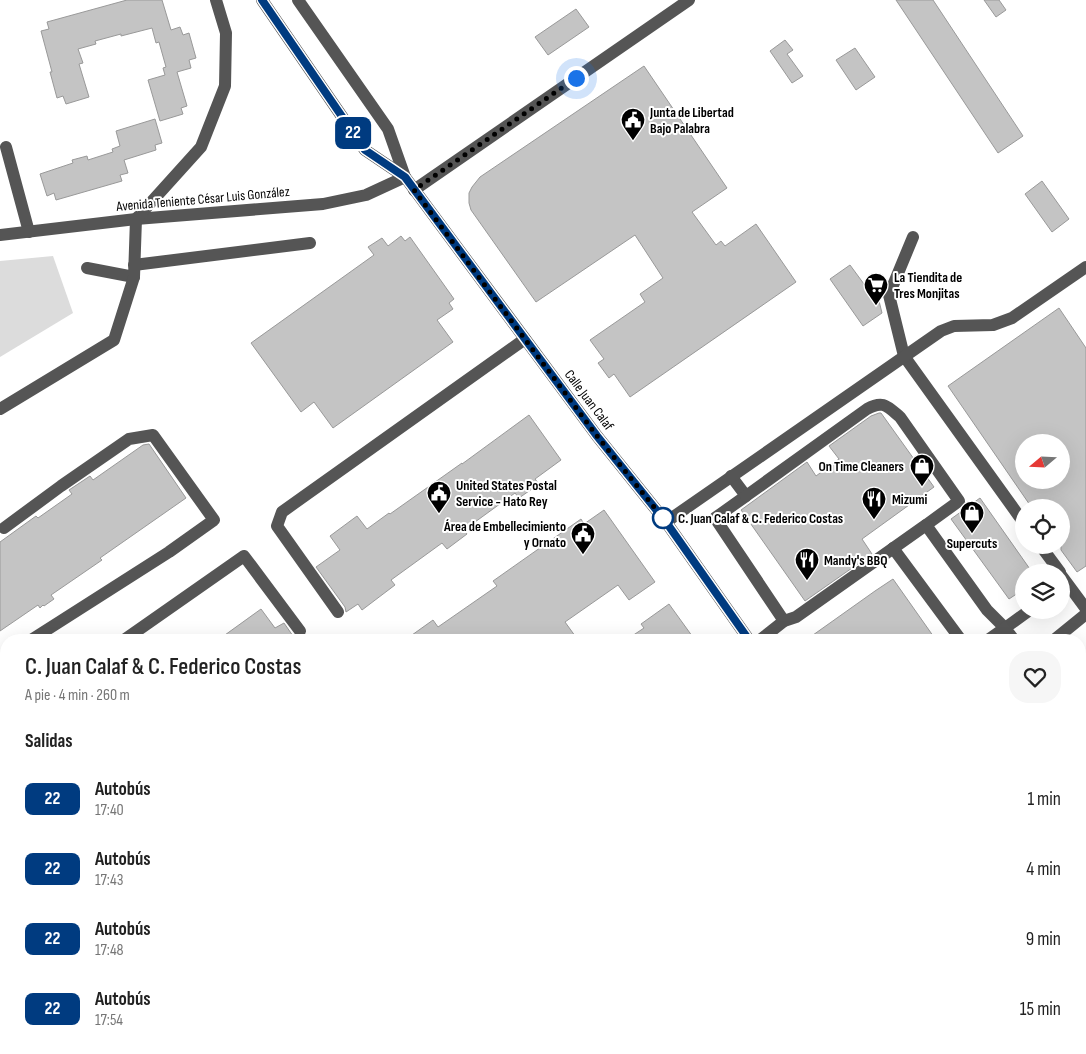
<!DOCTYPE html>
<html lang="es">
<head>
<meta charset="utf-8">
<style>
	body { margin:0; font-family:"Sofia Sans Condensed",sans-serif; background:#f6f6f6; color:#222; height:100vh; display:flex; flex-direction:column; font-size:19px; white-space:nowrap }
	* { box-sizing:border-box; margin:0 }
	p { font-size:16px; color:#767676 }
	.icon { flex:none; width:28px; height:28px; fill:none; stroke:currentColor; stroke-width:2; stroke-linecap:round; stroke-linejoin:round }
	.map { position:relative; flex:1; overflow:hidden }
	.panel { position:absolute; left:0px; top:634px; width:1086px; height:421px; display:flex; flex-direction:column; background:#fff; border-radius:20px 20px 0 0; box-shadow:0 5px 20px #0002 }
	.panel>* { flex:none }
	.badge { padding:0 10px; border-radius:8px; font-size:18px; line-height:32px }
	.needle { width:32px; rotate:251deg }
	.buttons { position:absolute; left:1015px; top:434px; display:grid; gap:10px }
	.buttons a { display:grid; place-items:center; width:55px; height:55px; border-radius:50%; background:#fff; box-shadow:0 5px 20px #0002; font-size:25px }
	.you { position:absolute; width:25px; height:25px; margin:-12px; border:4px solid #fff; border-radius:50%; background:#1a73e8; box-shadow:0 0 0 8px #1a73e833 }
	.map>.badge { position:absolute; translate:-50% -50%; box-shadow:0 0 0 2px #fff }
	h2 { padding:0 25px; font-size:19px; line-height:45px }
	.round { display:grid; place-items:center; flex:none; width:52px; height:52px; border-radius:20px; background:#f6f6f6 }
	.headline { display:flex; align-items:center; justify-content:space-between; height:85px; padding:0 25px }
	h1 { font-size:24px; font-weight:600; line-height:38px }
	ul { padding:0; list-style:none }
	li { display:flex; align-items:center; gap:15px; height:70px; padding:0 25px }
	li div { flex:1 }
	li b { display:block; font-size:19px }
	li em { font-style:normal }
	li .badge { min-width:55px; font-weight:700; text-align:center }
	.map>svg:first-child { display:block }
	.green { fill:#dcdcdc }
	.building { fill:#c4c4c4; stroke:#999; fill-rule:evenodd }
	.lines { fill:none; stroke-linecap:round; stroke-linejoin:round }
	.minor { stroke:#555; stroke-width:12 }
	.line-casing { stroke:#fff; stroke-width:11 }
	.line { stroke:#003b80; stroke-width:8 }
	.walk { stroke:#000; stroke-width:5; stroke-dasharray:0 9 }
	.stop-dot { fill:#fff; stroke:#003b80; stroke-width:2.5 }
	.labels { text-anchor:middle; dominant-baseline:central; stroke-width:4; stroke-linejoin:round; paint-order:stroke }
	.poi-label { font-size:14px; font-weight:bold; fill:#000; stroke:#fff; text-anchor:start }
	.street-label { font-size:14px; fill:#000; stroke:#fff }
	.stop-label { font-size:14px; font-weight:bold; fill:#000; stroke:#fff; text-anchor:start }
</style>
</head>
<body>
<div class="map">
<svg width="1086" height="1054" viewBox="0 0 1086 1054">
	<rect width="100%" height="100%" fill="#fff"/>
	<g class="green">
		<path d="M 53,256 L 73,313 L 0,357 L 0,261 Z"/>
		<path d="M 1086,936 L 1086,1022 L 1080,1016 L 1080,941 Z"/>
	</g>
	<g class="building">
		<path d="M 127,0 L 162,0 L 171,30 L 180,27 L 183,35 L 189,33 L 196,58 L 189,60 L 191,68 L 177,72 L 187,106 L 181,108 L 183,114 L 160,121 L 148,80 L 165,75 L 163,68 L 166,67 L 159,42 L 156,43 L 152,28 L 121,36 L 121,34 L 95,41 L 96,44 L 78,49 L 83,63 L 79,64 L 89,97 L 66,104 L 63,96 L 57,98 L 50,72 L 52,72 L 41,31 L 49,29 L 47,22 Z"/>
		<path d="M 896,0 L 933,0 L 1023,136 L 998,153 Z"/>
		<path d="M 984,0 L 999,0 L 1006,10 L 996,17 Z"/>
		<path d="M 576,9 L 589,27 L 548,55 L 535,37 Z"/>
		<path d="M 785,40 L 793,50 L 787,54 L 803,76 L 792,83 L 770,51 Z"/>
		<path d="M 855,48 L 875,77 L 856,90 L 836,60 Z"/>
		<path d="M 644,66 L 727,188 L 692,212 L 716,245 L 721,241 L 725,246 L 756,224 L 796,282 L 630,397 L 614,374 L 609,378 L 598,363 L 604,359 L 590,340 L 645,302 L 640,294 L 663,278 L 635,235 L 536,302 L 471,210 L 469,203 L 469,193 L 472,187 L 480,177 Z"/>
		<path d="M 155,119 L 162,143 L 155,145 L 156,150 L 124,160 L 128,173 L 120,175 L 122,181 L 56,200 L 54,193 L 47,196 L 40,174 L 73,163 L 72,160 L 87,156 L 88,160 L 113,152 L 112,149 L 120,146 L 116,131 Z"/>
		<path d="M 1042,181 L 1069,219 L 1052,232 L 1025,194 Z"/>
		<path d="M 401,236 L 405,241 L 410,237 L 454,299 L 449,303 L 453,309 L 437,320 L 453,342 L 333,428 L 314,402 L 301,412 L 251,343 L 374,255 L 368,247 L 382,238 L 388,246 Z"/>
		<path d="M 850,265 L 875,299 L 878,297 L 882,313 L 863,326 L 830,279 Z"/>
		<path d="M 1059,308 L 1086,348 L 1086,566 L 1077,572 L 1061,550 L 1061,508 L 1032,508 L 948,386 ZM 1024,442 L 1061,442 L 1061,480 L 1024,480 Z"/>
		<path d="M 879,413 L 881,413 L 934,487 L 862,539 L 872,554 L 805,601 L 741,510 L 807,462 L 816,476 L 839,459 L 829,446 L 871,416 Z"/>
		<path d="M 529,415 L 561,460 L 535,479 L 539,484 L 519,498 L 515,493 L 464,530 L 467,534 L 447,549 L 442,543 L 391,580 L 395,585 L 362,610 L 358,604 L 346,612 L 345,607 L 316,567 L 340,550 L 330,536 L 357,516 L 367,529 L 389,513 L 390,514 L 462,463 L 462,464 Z"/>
		<path d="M 149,444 L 186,498 L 100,558 L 102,560 L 51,595 L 54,599 L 44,606 L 43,605 L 40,608 L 38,605 L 0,631 L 0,542 L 36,516 L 38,518 L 72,494 L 69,490 L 90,476 L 93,480 L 143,445 Z"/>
		<path d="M 980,498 L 1032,572 L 1024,572 L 1024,589 L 1009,599 L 951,519 Z"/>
		<path d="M 604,510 L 655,582 L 629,600 L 618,585 L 565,622 L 578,640 L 405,640 L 433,620 L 438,627 L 497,586 L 493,581 L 581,519 L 584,524 Z"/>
		<path d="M 893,579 L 936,640 L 806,640 L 875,591 Z"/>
		<path d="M 669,604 L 695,640 L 626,640 L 644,628 L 641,624 Z"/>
		<path d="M 261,609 L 275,628 L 284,623 L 293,636 L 300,640 L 218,640 Z"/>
	</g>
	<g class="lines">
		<g class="minor">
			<path d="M 262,0 L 365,150 L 405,177"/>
			<path d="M 298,0 L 388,129 L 405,177 L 597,436 L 666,522 L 749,640"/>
			<path d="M 6,147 L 29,232"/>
			<path d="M 414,190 L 689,0"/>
			<path d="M 0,235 L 136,219 L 323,204 L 366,195 L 405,177"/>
			<path d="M 913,237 L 889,295 L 904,356 L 1024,523"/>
			<path d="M 134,265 L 310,243"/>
			<path d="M 87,268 L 134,277"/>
			<path d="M 0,409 L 114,340 L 134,277 L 136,219 L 201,147 L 225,86 L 226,33 L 216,0"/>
			<path d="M 731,476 L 746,496 L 715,518 L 784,621"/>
			<path d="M 746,496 L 867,409 C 883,400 887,406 900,417 L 959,501 L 926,525"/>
			<path d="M 666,522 L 941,331 L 954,326 L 993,325 L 1012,318 L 1086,267"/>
			<path d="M 4,528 L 61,486 L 129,439 L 153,435 L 214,520 L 169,552 L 31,640"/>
			<path d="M 1040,545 L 1060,572"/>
			<path d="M 893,548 L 961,640"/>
			<path d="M 1061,575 L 1086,609"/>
			<path d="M 338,612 L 277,526 L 282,512 L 525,339"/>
			<path d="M 124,640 L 244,556 L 300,631"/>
			<path d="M 760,640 L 784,621 L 796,617 L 926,525 L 987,610 L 1005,628 L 988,640"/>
			<path d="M 1014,640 L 1005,628 L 1030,610"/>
			<path d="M 1054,640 L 1086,614"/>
			<path d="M 1080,671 L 1086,669"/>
			<path d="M 0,686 L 2,684 L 6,674"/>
			<path d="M 0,727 L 6,723"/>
			<path d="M 1080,745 L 1086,753"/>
			<path d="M 0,765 L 6,774"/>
			<path d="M 199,1049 L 202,1054"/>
			<path d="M 634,1049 L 638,1054"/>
			<path d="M 679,1049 L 683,1054"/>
			<path d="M 731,1049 L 735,1054"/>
			<path d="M 785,1049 L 789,1054"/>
			<path d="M 1068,1049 L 1072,1054"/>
			<path d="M 517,1054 L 527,1049"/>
			<path d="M 842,1054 L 848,1049 L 852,1054"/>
		</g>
	</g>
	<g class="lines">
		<defs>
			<path id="line" d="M 262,0 L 365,150 L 405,177 L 597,436 L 666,522 L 749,640"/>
		</defs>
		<use href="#line" class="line-casing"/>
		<use href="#line" class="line"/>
		<path class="walk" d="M 576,78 L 414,190 L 597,436 L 666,522 L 663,518"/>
	</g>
	<defs>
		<symbol id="civic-pin" viewBox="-11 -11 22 30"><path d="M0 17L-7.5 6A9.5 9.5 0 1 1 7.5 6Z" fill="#000" stroke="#fff"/><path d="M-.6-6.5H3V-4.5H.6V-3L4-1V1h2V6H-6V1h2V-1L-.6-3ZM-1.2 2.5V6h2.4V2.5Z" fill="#fff"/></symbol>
		<symbol id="supermarket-pin" viewBox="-11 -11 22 30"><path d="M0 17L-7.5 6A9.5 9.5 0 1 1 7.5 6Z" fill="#000" stroke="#fff"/><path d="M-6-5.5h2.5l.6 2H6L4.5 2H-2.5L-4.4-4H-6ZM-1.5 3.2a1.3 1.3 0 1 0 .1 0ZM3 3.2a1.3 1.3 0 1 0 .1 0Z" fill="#fff"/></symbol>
		<symbol id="shop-pin" viewBox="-11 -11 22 30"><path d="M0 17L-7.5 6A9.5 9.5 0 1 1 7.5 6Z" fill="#000" stroke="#fff"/><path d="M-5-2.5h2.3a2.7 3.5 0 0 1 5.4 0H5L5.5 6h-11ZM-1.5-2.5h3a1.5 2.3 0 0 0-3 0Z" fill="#fff"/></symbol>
		<symbol id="restaurant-pin" viewBox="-11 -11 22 30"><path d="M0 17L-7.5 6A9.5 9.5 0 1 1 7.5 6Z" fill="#000" stroke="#fff"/><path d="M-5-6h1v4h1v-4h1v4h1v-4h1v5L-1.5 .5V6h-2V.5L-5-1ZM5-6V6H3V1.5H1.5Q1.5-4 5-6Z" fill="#fff"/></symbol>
	</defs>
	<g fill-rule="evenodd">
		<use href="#civic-pin" x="619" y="106" width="28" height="38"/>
		<use href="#supermarket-pin" x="862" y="271" width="28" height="38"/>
		<use href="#shop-pin" x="908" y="452" width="28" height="38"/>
		<use href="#civic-pin" x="425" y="479" width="28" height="38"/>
		<use href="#restaurant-pin" x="860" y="485" width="28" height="38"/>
		<use href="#shop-pin" x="958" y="499" width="28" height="38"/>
		<use href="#civic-pin" x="569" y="520" width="28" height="38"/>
		<use href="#restaurant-pin" x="793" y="546" width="28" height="38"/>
	</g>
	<circle class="stop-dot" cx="663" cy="518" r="10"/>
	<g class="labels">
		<g class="poi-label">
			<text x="650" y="112">Junta de Libertad<tspan x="650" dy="16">Bajo Palabra</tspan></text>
			<text x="894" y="277">La Tiendita de<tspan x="894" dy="16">Tres Monjitas</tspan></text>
			<text x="904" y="466" text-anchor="end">On Time Cleaners</text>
			<text x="456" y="485">United States Postal<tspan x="456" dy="16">Service - Hato Rey</tspan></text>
			<text x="892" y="499">Mizumi</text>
			<text x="566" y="526" text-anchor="end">Área de Embellecimiento<tspan x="566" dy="16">y Ornato</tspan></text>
			<text x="972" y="543" text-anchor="middle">Supercuts</text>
			<text x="824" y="560">Mandy's BBQ</text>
		</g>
		<g class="street-label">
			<text transform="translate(203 199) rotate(-5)">Avenida Teniente César Luis González</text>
			<text transform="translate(589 400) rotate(53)">Calle Juan Calaf</text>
		</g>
		<g class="stop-label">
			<text x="678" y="518">C. Juan Calaf &amp; C. Federico Costas</text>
		</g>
	</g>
</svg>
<div class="buttons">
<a><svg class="needle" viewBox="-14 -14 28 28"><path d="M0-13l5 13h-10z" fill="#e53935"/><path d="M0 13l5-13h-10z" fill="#767676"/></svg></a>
<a><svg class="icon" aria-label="locate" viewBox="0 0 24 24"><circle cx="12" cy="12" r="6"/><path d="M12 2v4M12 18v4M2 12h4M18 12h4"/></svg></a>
<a><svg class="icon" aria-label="layers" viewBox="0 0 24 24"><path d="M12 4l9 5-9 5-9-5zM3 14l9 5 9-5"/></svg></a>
</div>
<div class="you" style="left:576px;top:78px"></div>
<b class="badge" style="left:353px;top:133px;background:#003b80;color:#fff">22</b>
<section class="panel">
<div class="headline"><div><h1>C. Juan Calaf &amp; C. Federico Costas</h1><p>A pie · 4 min · 260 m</p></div><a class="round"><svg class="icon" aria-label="heart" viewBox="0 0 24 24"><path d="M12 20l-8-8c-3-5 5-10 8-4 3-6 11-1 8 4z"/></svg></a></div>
<h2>Salidas</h2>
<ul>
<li><span class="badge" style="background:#003b80;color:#fff">22</span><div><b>Autobús</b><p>17:40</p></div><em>1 min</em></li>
<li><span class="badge" style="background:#003b80;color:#fff">22</span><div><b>Autobús</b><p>17:43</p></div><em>4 min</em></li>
<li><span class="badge" style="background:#003b80;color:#fff">22</span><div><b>Autobús</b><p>17:48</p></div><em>9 min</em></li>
<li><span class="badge" style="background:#003b80;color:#fff">22</span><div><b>Autobús</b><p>17:54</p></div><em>15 min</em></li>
</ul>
</section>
</div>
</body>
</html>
